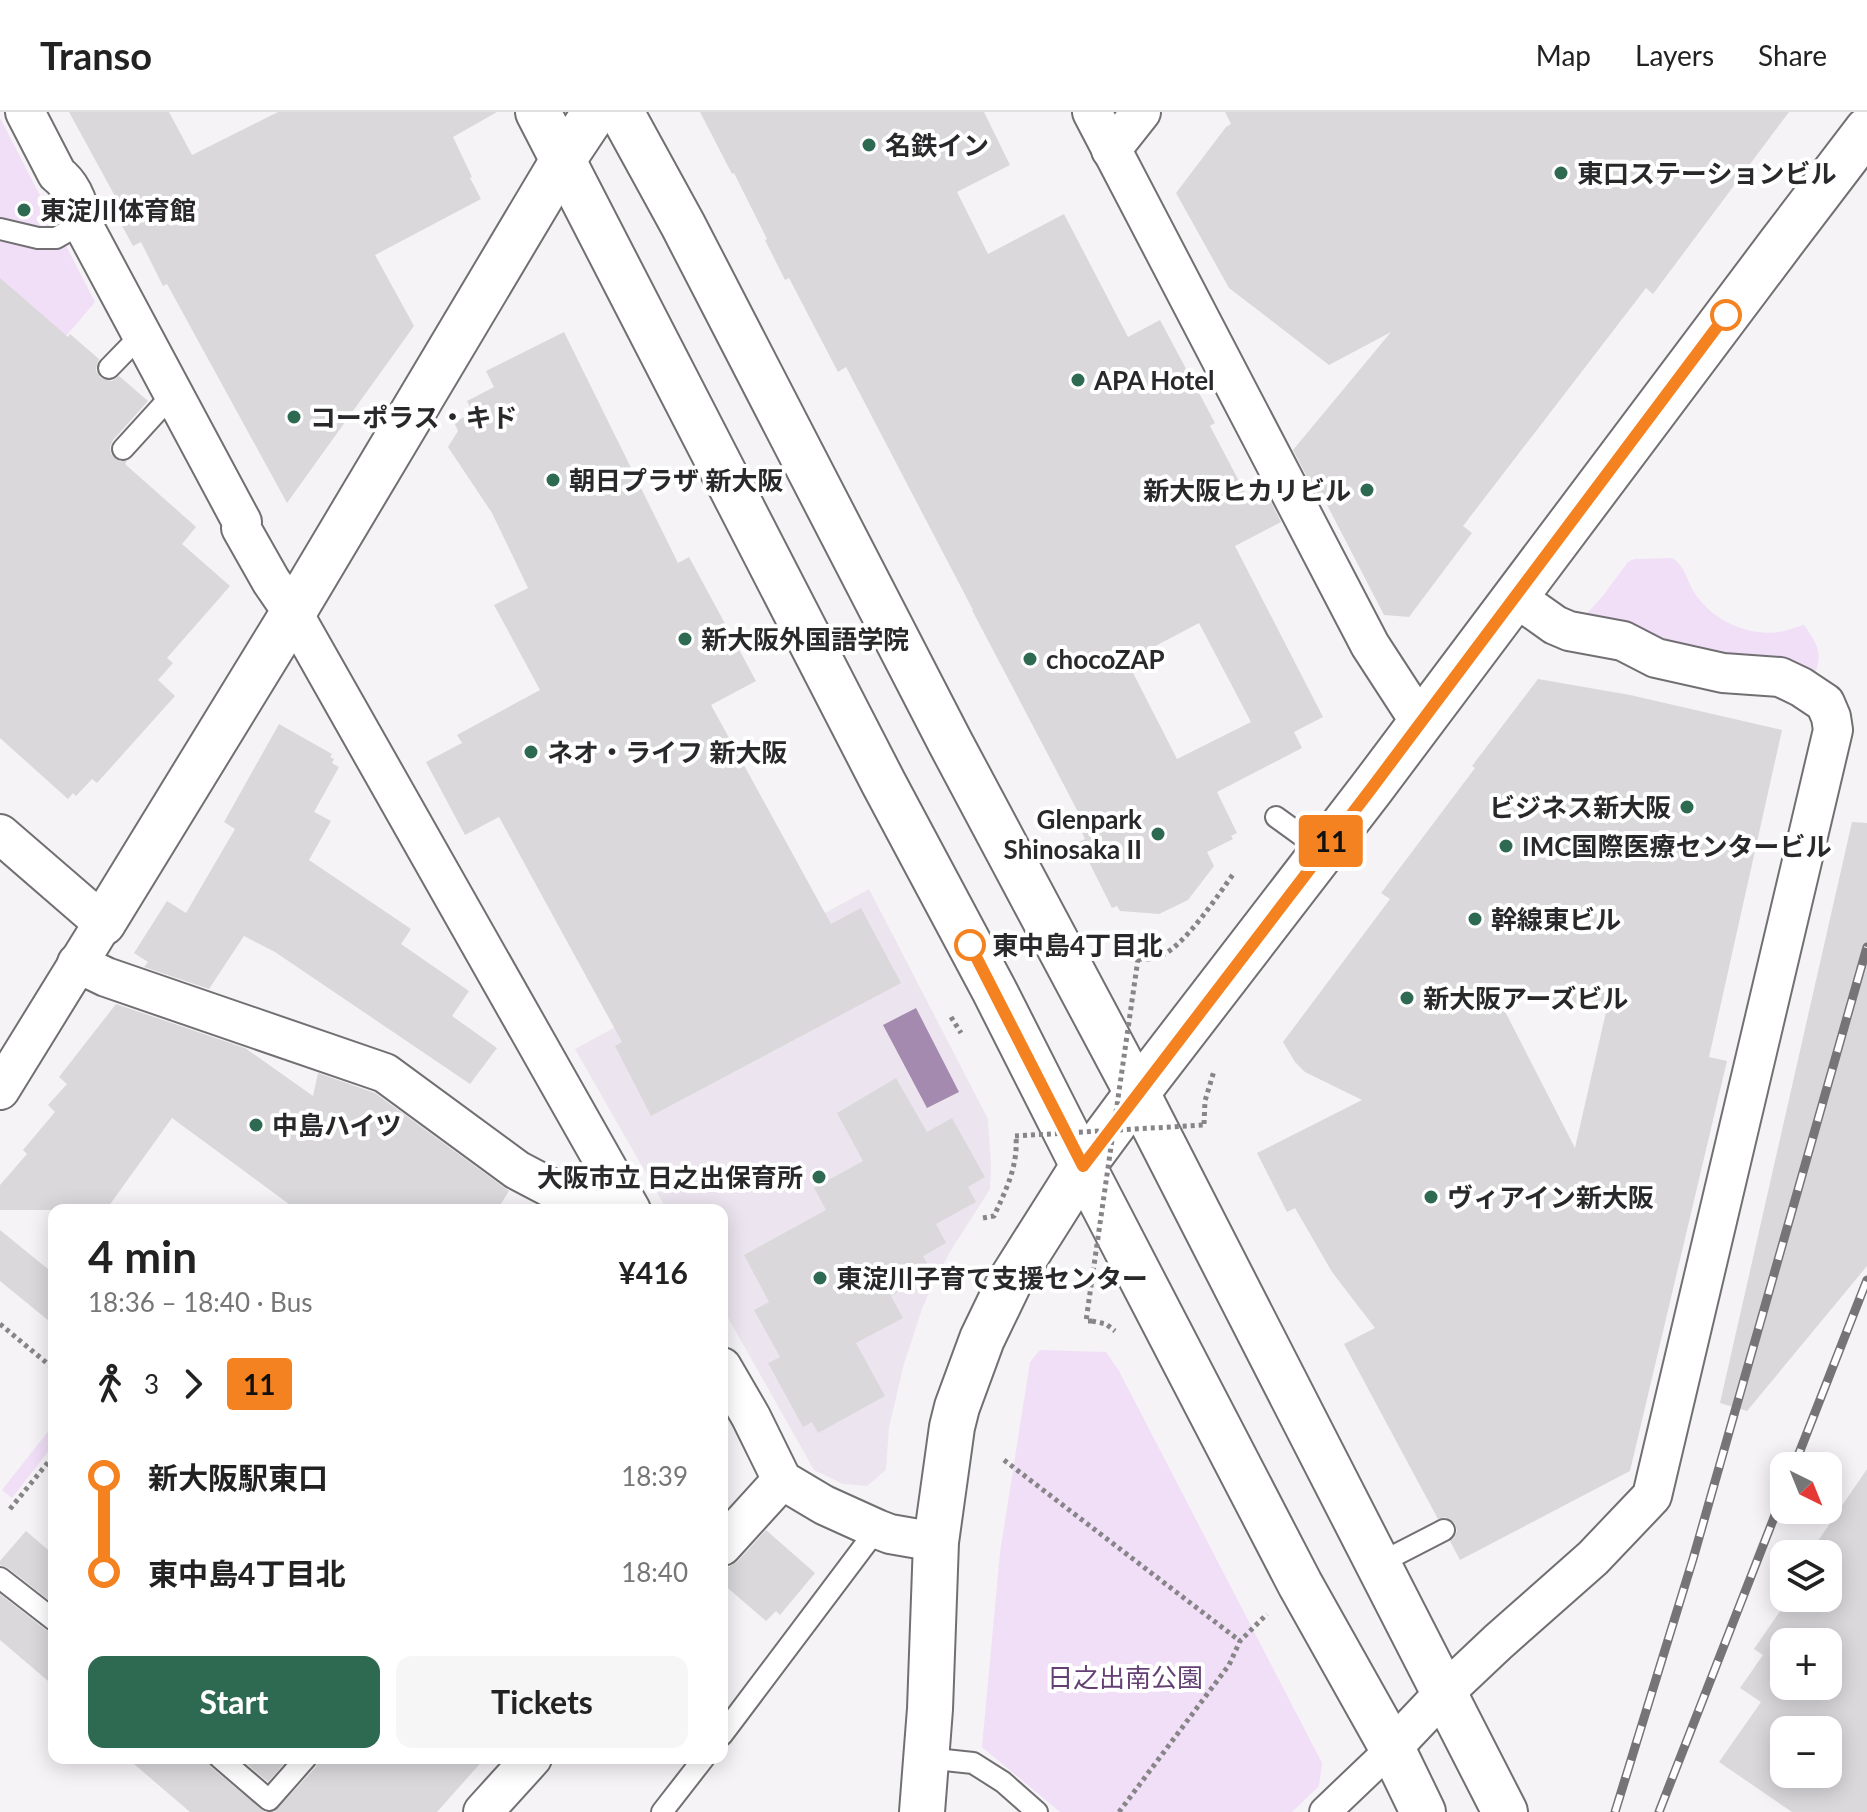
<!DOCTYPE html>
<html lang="en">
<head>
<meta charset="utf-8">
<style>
	body { margin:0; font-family:Lato,"Noto Sans JP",sans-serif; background:#f6f6f6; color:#222; height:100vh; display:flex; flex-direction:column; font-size:30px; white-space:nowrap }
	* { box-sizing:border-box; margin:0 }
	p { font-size:26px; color:#767676 }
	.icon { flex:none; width:44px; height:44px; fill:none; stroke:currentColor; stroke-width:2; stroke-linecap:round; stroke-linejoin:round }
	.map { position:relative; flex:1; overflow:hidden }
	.panel { position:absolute; left:48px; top:1092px; width:680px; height:560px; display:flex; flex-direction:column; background:#fff; border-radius:16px; box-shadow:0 4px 20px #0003 }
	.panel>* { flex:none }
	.badge { padding:0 16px; border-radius:6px; font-size:28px; line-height:52px }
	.needle { width:52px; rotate:137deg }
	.controls { position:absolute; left:1770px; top:1340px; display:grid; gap:16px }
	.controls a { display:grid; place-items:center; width:72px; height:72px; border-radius:16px; background:#fff; box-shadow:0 4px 20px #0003; font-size:40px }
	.map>.badge { position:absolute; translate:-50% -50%; box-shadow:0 0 0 4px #fff }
	.legs { display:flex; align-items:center; gap:12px; height:88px; padding:0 40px; font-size:26px }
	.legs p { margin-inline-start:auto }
	.head { display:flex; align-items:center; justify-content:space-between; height:136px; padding:0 40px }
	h1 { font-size:44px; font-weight:700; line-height:60px }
	.cta { display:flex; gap:16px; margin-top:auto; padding:16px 40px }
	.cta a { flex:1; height:92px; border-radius:16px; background:#2e6952; color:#fff; font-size:32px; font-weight:700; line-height:92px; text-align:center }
	.cta a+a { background:#f6f6f6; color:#222 }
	ul { padding:0 40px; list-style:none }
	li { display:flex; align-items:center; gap:28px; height:96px; font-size:30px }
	li i { display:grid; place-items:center; width:12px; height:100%; margin:0 10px; background:currentColor }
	li i::after { content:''; width:20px; height:20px; margin:-10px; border:6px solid; border-radius:50%; background:#fff }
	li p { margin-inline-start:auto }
	li:first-child i { background:linear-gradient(#0000 50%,currentColor 0) }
	li:last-child i { background:linear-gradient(currentColor 50%,#0000 0) }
	header { display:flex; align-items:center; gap:48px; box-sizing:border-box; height:112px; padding:0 40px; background:#fff; border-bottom:2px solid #e0e0e0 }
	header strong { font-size:38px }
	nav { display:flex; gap:44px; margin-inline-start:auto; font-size:28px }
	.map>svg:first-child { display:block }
	.built { fill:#ece5ef }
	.green { fill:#f0dff7 }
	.water { fill:#a58ab0 }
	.building { fill:#dad8db; fill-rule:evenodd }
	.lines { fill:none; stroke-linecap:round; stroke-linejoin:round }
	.service-casing { stroke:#716f72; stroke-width:24 }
	.pedestrian-casing { stroke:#716f72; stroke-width:34 }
	.minor-casing { stroke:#716f72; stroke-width:42 }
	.tertiary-casing { stroke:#716f72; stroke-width:48 }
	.path { stroke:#878588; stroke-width:5; stroke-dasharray:4 4; stroke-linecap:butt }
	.service { stroke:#fff; stroke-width:20 }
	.pedestrian { stroke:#fff; stroke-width:30 }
	.minor { stroke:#fff; stroke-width:38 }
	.tertiary { stroke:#fff; stroke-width:44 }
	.rail-casing { stroke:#767477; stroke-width:9 }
	.rail { stroke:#fff; stroke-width:6; stroke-dasharray:18; stroke-linecap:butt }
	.path-bridge { stroke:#878588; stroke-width:5; stroke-dasharray:4 4; stroke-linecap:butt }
	.line-1-casing { stroke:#fff; stroke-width:18 }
	.line-1 { stroke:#f58220; stroke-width:12 }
	.poi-dot { fill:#2e6952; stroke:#fff; stroke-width:3 }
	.stop-1-dot { fill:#fff; stroke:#f58220; stroke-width:4 }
	.labels { text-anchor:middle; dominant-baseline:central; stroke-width:8; stroke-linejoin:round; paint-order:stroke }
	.poi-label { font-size:26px; font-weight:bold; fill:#29282a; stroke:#fff; text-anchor:start }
	.stop-label { font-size:26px; font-weight:bold; fill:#29282a; stroke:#fff; text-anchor:start }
	.park-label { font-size:26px; fill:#643f73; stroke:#fff }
</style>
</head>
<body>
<header>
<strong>Transo</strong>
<nav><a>Map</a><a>Layers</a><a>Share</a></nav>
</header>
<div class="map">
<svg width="1867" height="1700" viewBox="0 0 1867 1700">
	<rect width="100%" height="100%" fill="#f5f3f6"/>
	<path class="built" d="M 869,777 L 988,1007 L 991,1053 L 990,1077 L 950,1140 L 933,1171 L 922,1197 L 904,1252 L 889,1315 L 886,1358 L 867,1374 L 843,1372 L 814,1358 L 722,1195 L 722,1098 L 667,1098 L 575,937 Z"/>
	<g class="green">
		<path d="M 0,6 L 95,190 L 0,301 Z"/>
		<path d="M 1672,446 C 1686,454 1687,471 1696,483 C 1714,509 1747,524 1779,520 C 1787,519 1796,515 1804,513 C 1818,533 1824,542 1813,566 L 1732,548 L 1695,534 L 1660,530 L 1582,507 L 1602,485 L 1628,450 L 1634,447 Z"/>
		<path d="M 1040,1238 L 1106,1240 L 1119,1259 L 1322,1651 L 1319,1674 L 1292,1700 L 1060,1700 L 982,1635 L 1000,1441 L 1030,1250 Z"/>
		<path d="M 54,1312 L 54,1332 L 12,1386 L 2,1378 Z"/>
	</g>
	<path class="water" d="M 916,896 L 959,980 L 927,996 L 883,913 Z"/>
	<g class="building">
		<path d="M 69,0 L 169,0 L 192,43 L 278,0 L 497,0 L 453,25 L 472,65 L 470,66 L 481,87 L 375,143 L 414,214 L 287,391 L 167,172 L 163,174 L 141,130 L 133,134 L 115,101 L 122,97 Z"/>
		<path d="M 700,0 L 984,0 L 1010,53 L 957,80 L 988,142 L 1064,102 L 1128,225 L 1160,208 L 1215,311 L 1210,314 L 1250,390 L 1263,374 L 1281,410 L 1235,434 L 1323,605 L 1294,620 L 1302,636 L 1217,680 L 1237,721 L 1231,724 L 1233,727 L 1207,740 L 1214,754 L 1188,788 L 1159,802 L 1120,799 L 1117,794 L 1112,796 L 1079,730 L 1085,727 L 1082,720 L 1087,717 L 972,498 L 973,498 L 846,255 L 838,260 L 789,166 L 785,168 L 765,128 L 767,127 L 734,61 L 732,62 ZM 1199,511 L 1251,610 L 1177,647 L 1127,549 Z"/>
		<path d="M 1225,0 L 1789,0 L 1653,182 L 1646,176 L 1463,414 L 1472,421 L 1409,505 L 1384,503 L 1324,387 L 1320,390 L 1293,338 L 1391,220 L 1329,253 L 1229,176 L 1176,81 L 1226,15 L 1231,12 Z"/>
		<path d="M 0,166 L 68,225 L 70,222 L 99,247 L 97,252 L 96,259 L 101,266 L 112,269 L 119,264 L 148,289 L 113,328 L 110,335 L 111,342 L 120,349 L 127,349 L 125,352 L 196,415 L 182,432 L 230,474 L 167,546 L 173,551 L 158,568 L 175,584 L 97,671 L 92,667 L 76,684 L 73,681 L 68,687 L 0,626 Z"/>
		<path d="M 564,220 L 678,451 L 689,445 L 756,569 L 711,593 L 831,812 L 861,796 L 901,871 L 651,1004 L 615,934 L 622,930 L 499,705 L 465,723 L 426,650 L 462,631 L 457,623 L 540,578 L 494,493 L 528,476 L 492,401 L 448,335 L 458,319 L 454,310 L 473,301 L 467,289 L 494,275 L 486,259 Z"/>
		<path d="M 1538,567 L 1630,583 L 1782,618 L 1709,945 L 1727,949 L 1630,1359 L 1460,1448 L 1450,1429 L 1454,1426 L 1457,1419 L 1455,1411 L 1445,1405 L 1438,1407 L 1344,1232 L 1375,1216 L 1332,1160 L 1295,1096 L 1287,1100 L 1257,1041 L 1362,988 L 1305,960 L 1295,950 L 1283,930 L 1390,787 L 1381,781 L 1475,656 L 1472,654 ZM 1492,874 L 1606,900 L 1575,1036 Z"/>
		<path d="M 279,612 L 332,642 L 330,645 L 334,647 L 332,651 L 339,655 L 314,700 L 331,709 L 309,748 L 411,817 L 401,832 L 469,879 L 452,904 L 497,936 L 470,972 L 275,840 L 244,824 L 209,877 L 144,855 L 148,850 L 134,841 L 167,789 L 186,801 L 235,717 L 224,710 Z"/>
		<path d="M 1852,710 L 1867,711 L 1867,1154 L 1747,1299 L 1720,1291 Z"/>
		<path d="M 116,892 L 245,936 L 313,984 L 318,961 L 375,981 L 509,1079 L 497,1098 L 297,1098 L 172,1006 L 106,1098 L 0,1098 L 0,1073 L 27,1042 L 23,1038 L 55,1000 L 48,993 L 67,972 L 59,965 Z"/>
		<path d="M 896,966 L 927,1020 L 952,1006 L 985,1065 L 968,1075 L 976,1090 L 936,1112 L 946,1131 L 923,1144 L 932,1160 L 891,1184 L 903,1206 L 856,1231 L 885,1284 L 818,1321 L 812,1310 L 803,1315 L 768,1251 L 780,1245 L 754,1198 L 769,1190 L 744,1143 L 826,1098 L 814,1076 L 863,1049 L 837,1001 Z"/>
		<path d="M 0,1118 L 54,1162 L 54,1213 L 0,1169 Z"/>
		<path d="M 1867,1357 L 1867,1700 L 1792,1700 L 1719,1650 L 1761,1590 L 1740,1576 L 1763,1543 L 1754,1537 L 1783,1495 L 1776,1491 L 1784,1478 L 1784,1486 L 1828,1486 L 1828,1442 L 1809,1442 ZM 1784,1530 L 1828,1530 L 1828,1574 L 1784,1574 ZM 1784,1618 L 1828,1618 L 1828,1662 L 1784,1662 Z"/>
		<path d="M 766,1418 L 815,1461 L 780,1503 L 776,1499 L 766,1509 L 722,1471 L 722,1455 L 729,1455 L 738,1449 Z"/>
		<path d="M 26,1419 L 54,1443 L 54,1492 L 8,1456 L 0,1453 L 0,1449 Z"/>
		<path d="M 0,1482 L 46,1518 L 54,1521 L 54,1574 L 0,1528 Z"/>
		<path d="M 127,1646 L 207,1646 L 212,1656 L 265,1700 L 190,1700 Z"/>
		<path d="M 240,1646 L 289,1646 L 268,1670 Z"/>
		<path d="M 319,1646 L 485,1646 L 437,1700 L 274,1700 L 316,1655 Z"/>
	</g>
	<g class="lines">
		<defs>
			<g id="service">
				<path d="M 0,117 L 38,126 L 56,126 L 82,111"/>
				<path d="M 109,256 L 142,222"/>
				<path d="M 123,337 L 173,282"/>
				<path d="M 1276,705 L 1323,739"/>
				<path d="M 1378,1452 L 1444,1418"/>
				<path d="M 0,1466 L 54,1508"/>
				<path d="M 722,1623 L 877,1417"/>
				<path d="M 220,1646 L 269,1688 L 306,1646"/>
				<path d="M 926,1646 L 973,1651 L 1003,1670 L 1037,1700"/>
				<path d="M 662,1700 L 704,1646"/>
			</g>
			<path id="pedestrian" d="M 1325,1700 L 1392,1636"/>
			<g id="minor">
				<path d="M 25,0 L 57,62 C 73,74 79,93 82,111 L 242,410 L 241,416 L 271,469 L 293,501 L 631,1098"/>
				<path d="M 1092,0 L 1370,533 L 1420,610"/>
				<path d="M 1111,38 L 1141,0"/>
				<path d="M 0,722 L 103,811 L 0,978"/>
				<path d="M 77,851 L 106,865 L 385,961 L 517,1058 L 593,1098"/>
				<path d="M 722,1255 L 751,1305 L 782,1368 L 824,1393 L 877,1417 L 890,1422 L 936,1430"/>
				<path d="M 722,1434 L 782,1368"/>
				<path d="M 1392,1636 L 1444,1581 L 1498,1530 L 1593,1446 L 1652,1384 L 1833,618 L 1831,605 L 1825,591 L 1801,575 L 1780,565 L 1723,561 L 1656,546 L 1623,529 L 1569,519 L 1555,513 L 1514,484"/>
				<path d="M 483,1700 L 532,1646"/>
			</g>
			<g id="tertiary">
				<path d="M 538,0 L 883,670 L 994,878 L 1083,1054 L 1300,1472 L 1392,1636 L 1423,1700"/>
				<path d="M 621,0 L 683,113 L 950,630 L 1137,981 L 1505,1700"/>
				<path d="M 103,811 L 293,501 L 563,48 L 595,0"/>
				<path d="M 922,1700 L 930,1597 L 936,1430 L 952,1315 L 957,1295 L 982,1227 L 1009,1171 L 1083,1054 L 1137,981 L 1371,677 L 1781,131 L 1867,18"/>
			</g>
		</defs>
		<use href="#service" class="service-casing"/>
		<use href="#pedestrian" class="pedestrian-casing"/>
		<use href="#minor" class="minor-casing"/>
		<use href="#tertiary" class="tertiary-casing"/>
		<g class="path">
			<path d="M 1115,840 C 1129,846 1143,850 1158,845 C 1183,837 1218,783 1234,761"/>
			<path d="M 951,905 L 961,921"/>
			<path d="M 1204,1012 L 1205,989 L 1214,959"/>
			<path d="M 983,1106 L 994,1104 C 1006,1078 1018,1054 1016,1025"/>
			<path d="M 1092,1209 L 1106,1212 L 1115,1219"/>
			<path d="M 0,1212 L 54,1257"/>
			<path d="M 1004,1348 L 1240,1529"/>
			<path d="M 10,1397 L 54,1343"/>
			<path d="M 1119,1700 L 1229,1553 L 1240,1529 L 1267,1502"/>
		</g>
		<use href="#service" class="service"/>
		<use href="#pedestrian" class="pedestrian"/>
		<use href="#minor" class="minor"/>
		<use href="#tertiary" class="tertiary"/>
		<defs>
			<g id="rail">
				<path d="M 1794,1354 L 1867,1168"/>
				<path d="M 1615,1700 L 1693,1447 L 1867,835"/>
				<path d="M 1659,1700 L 1784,1380"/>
			</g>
		</defs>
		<use href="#rail" class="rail-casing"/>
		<use href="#rail" class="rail"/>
		<g class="path-bridge">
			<path d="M 1015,1024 L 1204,1013"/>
			<path d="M 1092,1209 L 1086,1209 L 1138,847"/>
		</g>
	</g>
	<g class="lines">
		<defs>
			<path id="line-1" d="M 970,833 L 1083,1054 L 1371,677 L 1726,203"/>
		</defs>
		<use href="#line-1" class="line-1-casing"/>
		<use href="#line-1" class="line-1"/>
	</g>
	<g class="poi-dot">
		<circle cx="869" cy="33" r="8"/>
		<circle cx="1561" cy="61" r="8"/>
		<circle cx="24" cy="98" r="8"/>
		<circle cx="1078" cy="268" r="8"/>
		<circle cx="294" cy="305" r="8"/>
		<circle cx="553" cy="368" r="8"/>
		<circle cx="1367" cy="378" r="8"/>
		<circle cx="685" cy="527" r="8"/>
		<circle cx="1030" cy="547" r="8"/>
		<circle cx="531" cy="640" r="8"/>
		<circle cx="1687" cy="695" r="8"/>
		<circle cx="1158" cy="722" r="8"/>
		<circle cx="1506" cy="734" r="8"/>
		<circle cx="1475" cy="807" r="8"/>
		<circle cx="1407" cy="886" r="8"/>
		<circle cx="256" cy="1013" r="8"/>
		<circle cx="819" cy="1065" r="8"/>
		<circle cx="1431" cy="1085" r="8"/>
		<circle cx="820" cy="1166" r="8"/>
	</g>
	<g class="stop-1-dot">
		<circle cx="1726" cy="203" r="14"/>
		<circle cx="970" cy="833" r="14"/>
	</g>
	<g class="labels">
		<g class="poi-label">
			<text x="885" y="33">名鉄イン</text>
			<text x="1577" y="61">東口ステーションビル</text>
			<text x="40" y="98">東淀川体育館</text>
			<text x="1094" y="268">APA Hotel</text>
			<text x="310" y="305">コーポラス・キド</text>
			<text x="569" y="368">朝日プラザ 新大阪</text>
			<text x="1351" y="378" text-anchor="end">新大阪ヒカリビル</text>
			<text x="701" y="527">新大阪外国語学院</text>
			<text x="1046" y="547">chocoZAP</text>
			<text x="547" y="640">ネオ・ライフ 新大阪</text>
			<text x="1671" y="695" text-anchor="end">ビジネス新大阪</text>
			<text x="1142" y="707" text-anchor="end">Glenpark<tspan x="1142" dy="30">Shinosaka II</tspan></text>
			<text x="1522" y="734">IMC国際医療センタービル</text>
			<text x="1491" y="807">幹線東ビル</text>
			<text x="1423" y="886">新大阪アーズビル</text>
			<text x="272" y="1013">中島ハイツ</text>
			<text x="803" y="1065" text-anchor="end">大阪市立 日之出保育所</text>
			<text x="1447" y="1085">ヴィアイン新大阪</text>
			<text x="836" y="1166">東淀川子育て支援センター</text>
		</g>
		<g class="stop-label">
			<text x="992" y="833">東中島4丁目北</text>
		</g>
		<g class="park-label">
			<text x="1125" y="1565">日之出南公園</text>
		</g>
	</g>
</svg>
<div class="controls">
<a><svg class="needle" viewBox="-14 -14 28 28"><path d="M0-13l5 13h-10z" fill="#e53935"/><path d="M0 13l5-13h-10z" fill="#767676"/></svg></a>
<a><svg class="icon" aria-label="layers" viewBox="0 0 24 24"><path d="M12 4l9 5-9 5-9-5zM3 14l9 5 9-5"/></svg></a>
<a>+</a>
<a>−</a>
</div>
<b class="badge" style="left:1331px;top:729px;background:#f58220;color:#111">11</b>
<section class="panel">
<div class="head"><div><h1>4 min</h1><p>18:36 – 18:40 · Bus</p></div><b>¥416</b></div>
<div class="legs"><svg class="icon" aria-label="walk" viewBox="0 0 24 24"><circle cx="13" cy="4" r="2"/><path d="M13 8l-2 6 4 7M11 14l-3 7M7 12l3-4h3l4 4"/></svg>3<svg class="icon" aria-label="forward" viewBox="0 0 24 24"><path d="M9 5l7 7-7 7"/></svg><b class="badge" style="background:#f58220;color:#111">11</b></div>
<ul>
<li><i style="color:#f58220"></i><b>新大阪駅東口</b><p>18:39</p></li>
<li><i style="color:#f58220"></i><b>東中島4丁目北</b><p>18:40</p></li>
</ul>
<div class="cta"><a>Start</a><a>Tickets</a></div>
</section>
</div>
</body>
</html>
